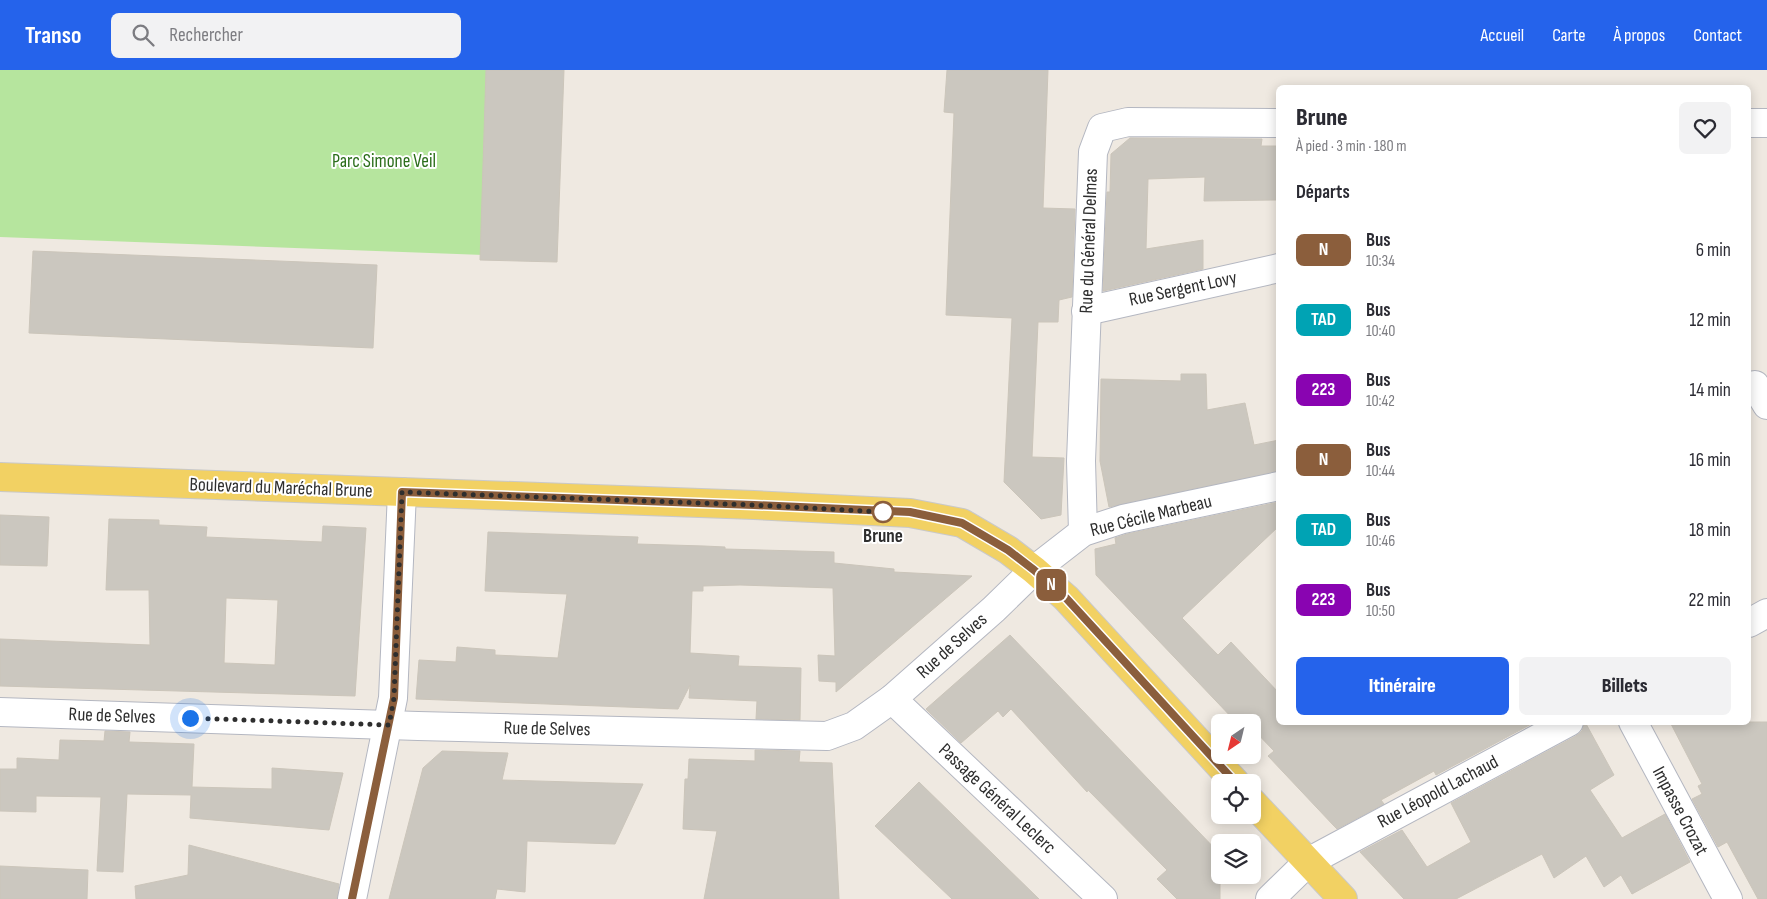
<!DOCTYPE html>
<html lang="fr">
<head>
<meta charset="utf-8">
<style>
	body { margin:0; font-family:"Sofia Sans Condensed",sans-serif; background:#f2f2f3; color:#2b2b33; height:100vh; display:flex; flex-direction:column; font-size:19px; white-space:nowrap }
	* { box-sizing:border-box; margin:0 }
	p { font-size:16px; color:#7c7c81 }
	.icon { flex:none; width:28px; height:28px; fill:none; stroke:currentColor; stroke-width:2; stroke-linecap:round; stroke-linejoin:round }
	.map { position:relative; flex:1; overflow:hidden }
	.details { position:absolute; left:1276px; top:15px; width:475px; height:640px; display:flex; flex-direction:column; background:#fff; border-radius:8px; box-shadow:0 2px 12px #0003 }
	.details>* { flex:none }
	.badge { padding:0 10px; border-radius:8px; font-size:18px; line-height:32px }
	.needle { width:32px; rotate:215deg }
	.controls { position:absolute; left:1211px; top:644px; display:grid; gap:10px }
	.controls a { display:grid; place-items:center; width:50px; height:50px; border-radius:8px; background:#fff; box-shadow:0 2px 12px #0003; font-size:25px }
	.you { position:absolute; width:25px; height:25px; margin:-12px; border:4px solid #fff; border-radius:50%; background:#1a73e8; box-shadow:0 0 0 8px #1a73e833 }
	.map>.badge { position:absolute; translate:-50% -50%; box-shadow:0 0 0 2px #fff }
	h2 { padding:0 20px; font-size:19px; line-height:45px }
	.round { display:grid; place-items:center; flex:none; width:52px; height:52px; border-radius:8px; background:#f2f2f3 }
	.headline { display:flex; align-items:center; justify-content:space-between; height:85px; padding:0 20px }
	h1 { font-size:24px; font-weight:800; line-height:38px }
	.button { display:flex; gap:10px; margin-top:auto; padding:10px 20px }
	.button a { flex:1; height:58px; border-radius:8px; background:#2563eb; color:#fff; font-size:20px; font-weight:800; line-height:58px; text-align:center }
	.button a+a { background:#f2f2f3; color:#2b2b33 }
	ul { padding:0; list-style:none }
	li { display:flex; align-items:center; gap:15px; height:70px; padding:0 20px }
	li div { flex:1 }
	li b { display:block; font-size:19px }
	li em { font-style:normal }
	li .badge { min-width:55px; font-weight:700; text-align:center }
	header { display:flex; align-items:center; gap:30px; box-sizing:border-box; height:70px; padding:0 25px; background:#2563eb; color:#fff }
	header strong { font-size:24px }
	nav { display:flex; gap:28px; margin-inline-start:auto; font-size:18px }
	.search { width:350px; height:45px; background:#f2f2f3; display:flex; align-items:center; gap:12px; box-sizing:border-box; padding:0 18px; border-radius:8px; color:#7c7c81; font-size:19px }
	.map>svg:first-child { display:block }
	.green { fill:#b6e59e }
	.building { fill:#cbc7bf; stroke:#cbc5ba; fill-rule:evenodd }
	.lines { fill:none; stroke-linecap:round; stroke-linejoin:round }
	.minor-casing { stroke:#b4b7c1; stroke-width:30 }
	.major-casing { stroke:#c9c9c9; stroke-width:30 }
	.minor { stroke:#fff; stroke-width:28 }
	.major { stroke:#f2d163; stroke-width:28 }
	.line-casing { stroke:#fff; stroke-width:11 }
	.line { stroke:#8b5e3c; stroke-width:8 }
	.walk { stroke:#2e2e2e; stroke-width:5; stroke-dasharray:0 9 }
	.stop-dot { fill:#fff; stroke:#8b5e3c; stroke-width:2.5 }
	.labels { text-anchor:middle; dominant-baseline:central; stroke-width:4; stroke-linejoin:round; paint-order:stroke }
	.park-label { font-size:19px; fill:#2c6e1b; stroke:#fff }
	.street-label { font-size:19px; fill:#2e2e2e; stroke:#fff }
	.stop-label { font-size:19px; font-weight:bold; fill:#2e2e2e; stroke:#fff }
</style>
</head>
<body>
<header>
<strong>Transo</strong>
<div class="search"><svg class="icon" aria-label="search" viewBox="0 0 24 24"><circle cx="10" cy="10" r="6"/><path d="M15 15l6 6"/></svg>Rechercher</div>
<nav><a>Accueil</a><a>Carte</a><a>À propos</a><a>Contact</a></nav>
</header>
<div class="map">
<svg width="1767" height="829" viewBox="0 0 1767 829">
	<rect width="100%" height="100%" fill="#efe9e1"/>
	<path class="green" d="M 0,0 L 489,0 L 484,185 L 0,167 Z"/>
	<g class="building">
		<path d="M 486,0 L 564,0 L 557,192 L 480,190 Z"/>
		<path d="M 947,0 L 1048,0 L 1043,138 L 1075,139 L 1072,227 L 1059,230 L 1058,252 L 1038,252 L 1032,387 L 1064,388 L 1061,445 L 1041,449 L 1004,412 L 1012,248 L 946,245 L 954,43 L 944,42 Z"/>
		<path d="M 1130,68 L 1262,69 L 1261,76 L 1277,76 L 1276,130 L 1204,131 L 1205,107 L 1148,109 L 1146,179 L 1203,170 L 1203,199 L 1103,221 L 1107,122 L 1110,122 L 1111,84 Z"/>
		<path d="M 33,181 L 377,195 L 373,278 L 29,263 Z"/>
		<path d="M 1181,304 L 1206,304 L 1207,340 L 1245,333 L 1254,375 L 1279,370 L 1279,401 L 1109,437 L 1100,391 L 1101,309 L 1181,311 Z"/>
		<path d="M 1279,432 L 1279,456 L 1182,548 L 1218,585 L 1231,572 L 1279,623 L 1279,652 L 1535,652 L 1436,705 L 1434,701 L 1381,730 L 1384,734 L 1337,759 L 1334,756 L 1268,686 L 1274,681 L 1252,658 L 1252,652 L 1236,652 L 1096,505 L 1095,479 L 1116,474 L 1115,468 L 1127,464 Z"/>
		<path d="M 0,445 L 49,447 L 47,496 L 0,495 Z"/>
		<path d="M 109,449 L 159,450 L 159,455 L 207,457 L 206,467 L 322,472 L 323,456 L 366,458 L 355,626 L 0,616 L 0,569 L 150,575 L 149,520 L 106,520 ZM 226,528 L 278,530 L 275,595 L 224,593 Z"/>
		<path d="M 488,462 L 638,467 L 637,474 L 704,476 L 725,477 L 725,479 L 834,482 L 834,493 L 894,499 L 894,502 L 972,506 L 836,622 L 836,612 L 819,611 L 818,585 L 835,586 L 833,518 L 740,515 L 703,516 L 703,521 L 692,521 L 690,583 L 739,586 L 738,596 L 801,598 L 800,650 L 756,649 L 757,631 L 689,628 L 690,615 L 678,639 L 416,629 L 419,590 L 456,592 L 457,577 L 495,580 L 495,585 L 558,588 L 567,524 L 485,521 Z"/>
		<path d="M 1010,565 L 1220,784 L 1220,829 L 1177,829 L 1157,809 L 1167,800 L 1088,720 L 1087,722 L 1011,639 L 1003,647 L 998,641 L 961,673 L 926,639 Z"/>
		<path d="M 1585,652 L 1614,705 L 1590,720 L 1622,768 L 1665,744 L 1690,792 L 1632,824 L 1621,805 L 1604,817 L 1586,786 L 1554,808 L 1542,784 L 1456,829 L 1404,829 L 1360,782 L 1402,760 L 1427,797 L 1471,772 L 1451,733 L 1576,666 L 1582,661 Z"/>
		<path d="M 1670,652 L 1767,652 L 1767,829 L 1758,829 L 1727,772 L 1718,777 L 1692,729 L 1702,724 L 1698,716 L 1702,714 Z"/>
		<path d="M 105,661 L 130,662 L 129,672 L 194,674 L 192,717 L 272,719 L 272,698 L 343,703 L 329,760 L 190,748 L 191,725 L 127,724 L 123,802 L 97,801 L 101,727 L 36,726 L 36,742 L 0,741 L 0,699 L 17,699 L 17,688 L 59,690 L 60,670 L 104,671 Z"/>
		<path d="M 755,680 L 800,681 L 799,692 L 832,693 L 839,829 L 704,829 L 717,761 L 683,759 L 685,709 L 688,709 L 689,689 L 755,691 Z"/>
		<path d="M 442,681 L 508,683 L 502,710 L 643,714 L 615,774 L 527,771 L 525,822 L 497,819 L 495,829 L 389,829 L 423,698 Z"/>
		<path d="M 919,712 L 1039,829 L 952,829 L 875,756 Z"/>
		<path d="M 189,775 L 339,814 L 337,829 L 136,829 L 135,816 L 188,805 Z"/>
		<path d="M 0,796 L 88,800 L 87,829 L 0,829 Z"/>
	</g>
	<g class="lines">
		<defs>
			<g id="minor">
				<path d="M 1749,53 L 1767,53"/>
				<path d="M 1086,241 L 1279,198"/>
				<path d="M 1755,315 L 1767,335"/>
				<path d="M 1083,462 L 1081,391 L 1093,82 L 1102,58 L 1128,52 L 1279,53"/>
				<path d="M 1749,553 L 1767,543"/>
				<path d="M 892,629 L 1103,829"/>
				<path d="M 0,642 L 418,656 L 827,666 L 854,656 L 892,629 L 994,539 L 1034,500 L 1083,462 L 1123,449 L 1279,416"/>
				<path d="M 1633,652 L 1728,829"/>
				<path d="M 352,829 L 393,628 L 402,422"/>
				<path d="M 1270,829 L 1308,792 L 1569,652"/>
			</g>
			<g id="major">
				<path d="M 0,407 L 754,435 L 910,443 L 962,453 L 1008,480 L 1034,500 L 1066,528 L 1235,712"/>
				<path d="M 1252,732 L 1343,829"/>
			</g>
		</defs>
		<use href="#minor" class="minor-casing"/>
		<use href="#major" class="major-casing"/>
		<use href="#minor" class="minor"/>
		<use href="#major" class="major"/>
	</g>
	<g class="lines">
		<defs>
			<path id="line" d="M 352,829 L 394,628 L 402,422 L 754,435 L 910,442 L 962,453 L 1008,480 L 1034,500 L 1066,528 L 1235,712"/>
		</defs>
		<use href="#line" class="line-casing"/>
		<use href="#line" class="line"/>
		<path class="walk" d="M 190,648 L 389,655 L 394,628 L 402,422 L 754,435 L 883,442"/>
	</g>
	<circle class="stop-dot" cx="883" cy="442" r="10"/>
	<g class="labels">
		<g class="park-label">
			<text x="384" y="91">Parc Simone Veil</text>
		</g>
		<g class="street-label">
			<text transform="translate(1089 171) rotate(-88)">Rue du Général Delmas</text>
			<text transform="translate(1183 219) rotate(-12)">Rue Sergent Lovy</text>
			<text transform="translate(281 418) rotate(2)">Boulevard du Maréchal Brune</text>
			<text transform="translate(1151 446) rotate(-14)">Rue Cécile Marbeau</text>
			<text transform="translate(952 576) rotate(-42)">Rue de Selves</text>
			<text transform="translate(112 646) rotate(2)">Rue de Selves</text>
			<text transform="translate(547 659) rotate(1)">Rue de Selves</text>
			<text transform="translate(1438 722) rotate(-28)">Rue Léopold Lachaud</text>
			<text transform="translate(997 729) rotate(43)">Passage Général Leclerc</text>
			<text transform="translate(1680 741) rotate(62)">Impasse Crozat</text>
		</g>
		<g class="stop-label">
			<text x="883" y="466">Brune</text>
		</g>
	</g>
</svg>
<div class="controls">
<a><svg class="needle" viewBox="-14 -14 28 28"><path d="M0-13l5 13h-10z" fill="#e53935"/><path d="M0 13l5-13h-10z" fill="#7c7c81"/></svg></a>
<a><svg class="icon" aria-label="locate" viewBox="0 0 24 24"><circle cx="12" cy="12" r="6"/><path d="M12 2v4M12 18v4M2 12h4M18 12h4"/></svg></a>
<a><svg class="icon" aria-label="layers" viewBox="0 0 24 24"><path d="M12 4l9 5-9 5-9-5zM3 14l9 5 9-5"/></svg></a>
</div>
<div class="you" style="left:190px;top:648px"></div>
<b class="badge" style="left:1051px;top:515px;background:#8b5e3c;color:#fff">N</b>
<section class="details">
<div class="headline"><div><h1>Brune</h1><p>À pied · 3 min · 180 m</p></div><a class="round"><svg class="icon" aria-label="heart" viewBox="0 0 24 24"><path d="M12 20l-8-8c-3-5 5-10 8-4 3-6 11-1 8 4z"/></svg></a></div>
<h2>Départs</h2>
<ul>
<li><span class="badge" style="background:#8b5e3c;color:#fff">N</span><div><b>Bus</b><p>10:34</p></div><em>6 min</em></li>
<li><span class="badge" style="background:#00a3b4;color:#fff">TAD</span><div><b>Bus</b><p>10:40</p></div><em>12 min</em></li>
<li><span class="badge" style="background:#8904b1;color:#fff">223</span><div><b>Bus</b><p>10:42</p></div><em>14 min</em></li>
<li><span class="badge" style="background:#8b5e3c;color:#fff">N</span><div><b>Bus</b><p>10:44</p></div><em>16 min</em></li>
<li><span class="badge" style="background:#00a3b4;color:#fff">TAD</span><div><b>Bus</b><p>10:46</p></div><em>18 min</em></li>
<li><span class="badge" style="background:#8904b1;color:#fff">223</span><div><b>Bus</b><p>10:50</p></div><em>22 min</em></li>
</ul>
<div class="button"><a>Itinéraire</a><a>Billets</a></div>
</section>
</div>
</body>
</html>
